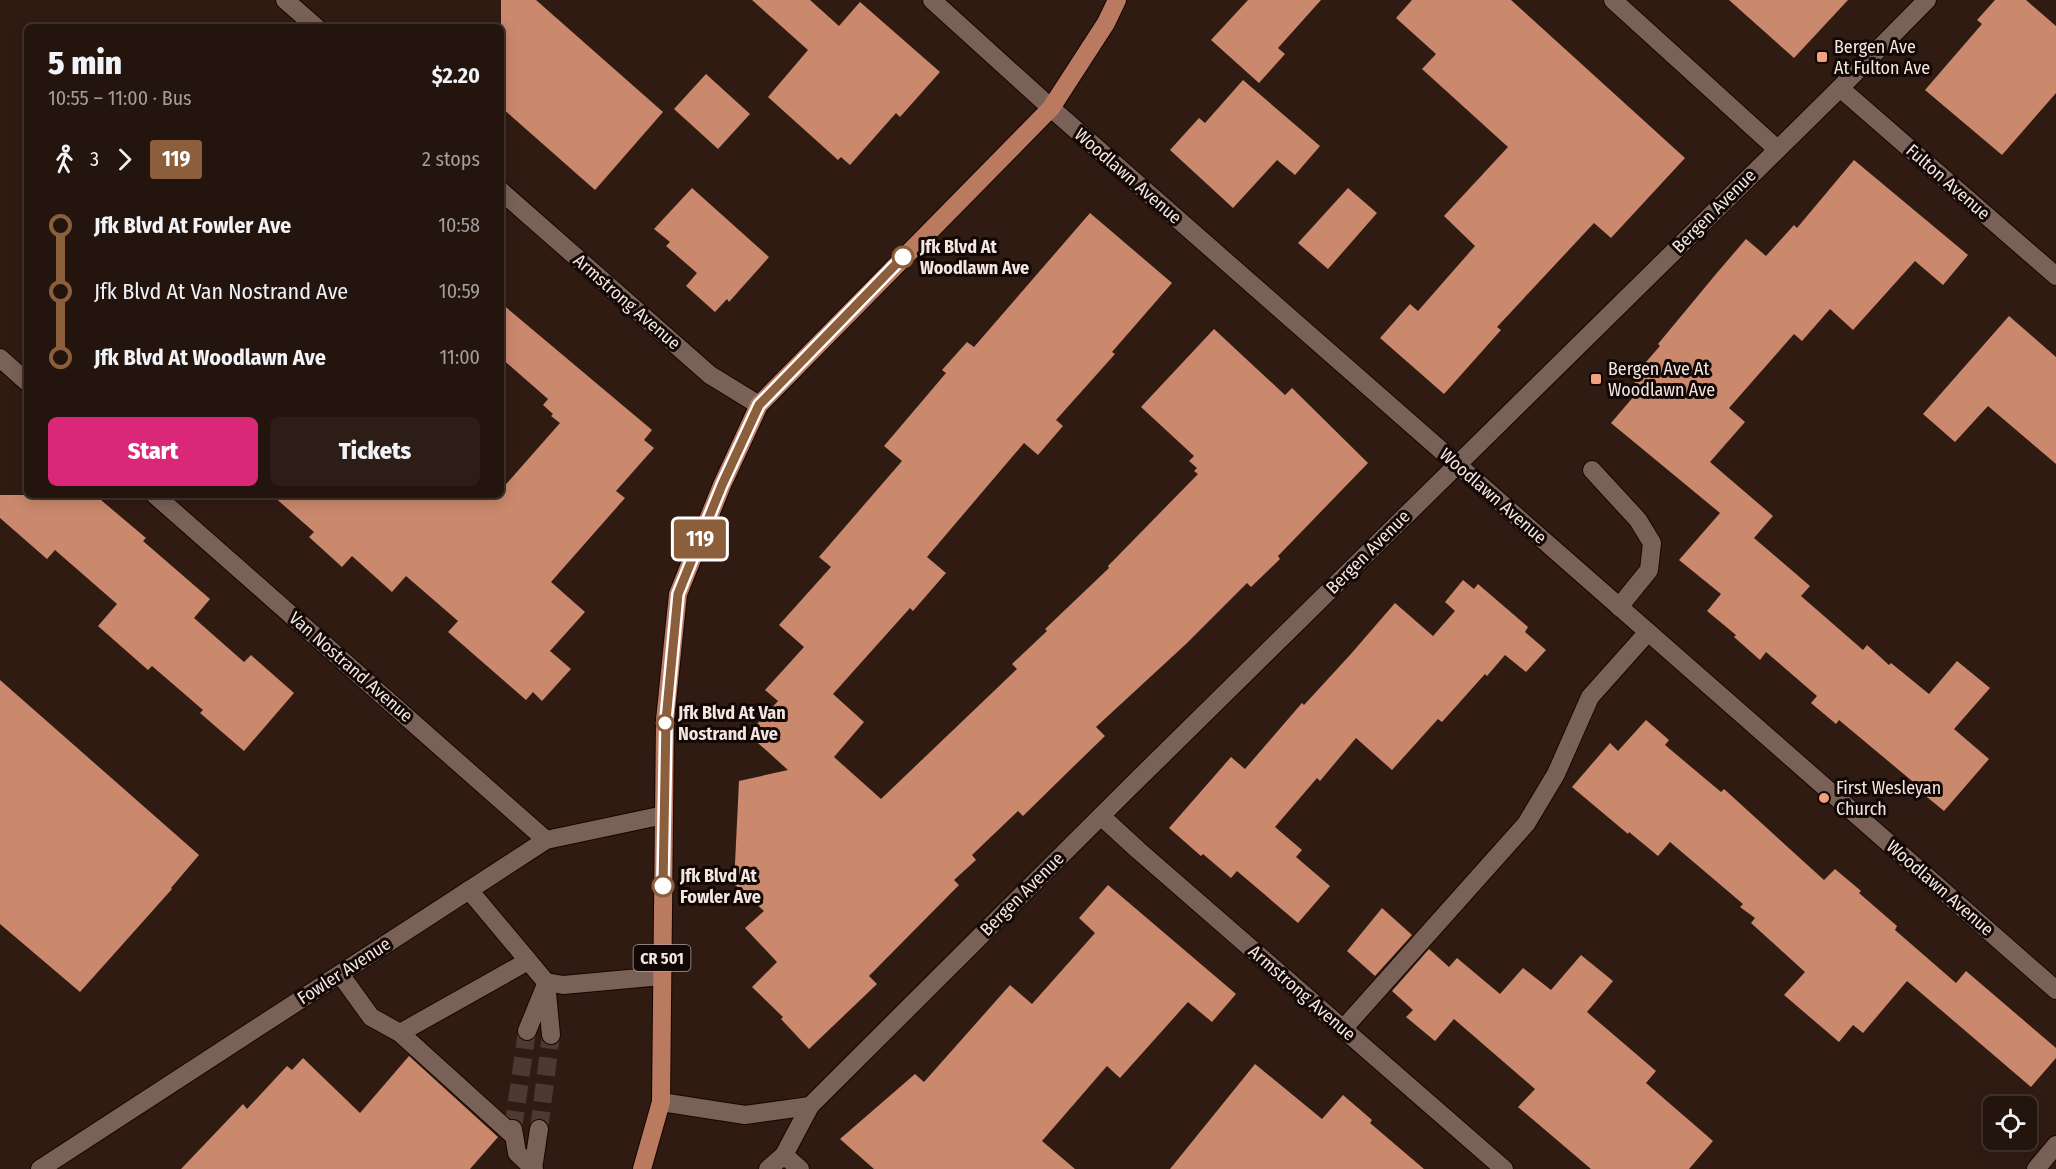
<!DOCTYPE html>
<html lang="en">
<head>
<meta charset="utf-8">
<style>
	body { margin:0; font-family:"Fira Sans Condensed",sans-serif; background:#2c1d17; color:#f1f3f6; height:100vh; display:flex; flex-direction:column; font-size:22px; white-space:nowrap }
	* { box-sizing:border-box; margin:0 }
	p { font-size:20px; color:#a39e9e }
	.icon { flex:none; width:33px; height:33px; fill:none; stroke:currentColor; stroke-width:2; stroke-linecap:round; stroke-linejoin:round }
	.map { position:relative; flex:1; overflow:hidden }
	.sheet { position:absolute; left:24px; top:24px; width:480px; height:474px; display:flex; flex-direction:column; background:#24140e; border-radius:9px; box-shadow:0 3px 15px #0003,0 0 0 2px #41332e }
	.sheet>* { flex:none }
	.badge { padding:0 12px; border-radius:4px; font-size:21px; line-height:39px }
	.tools { position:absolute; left:1983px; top:1096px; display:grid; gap:12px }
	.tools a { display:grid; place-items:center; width:54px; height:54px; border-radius:9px; background:#24140e; box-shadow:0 3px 15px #0003,0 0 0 2px #41332e; font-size:30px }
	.map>.badge { position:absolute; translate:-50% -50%; box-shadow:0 0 0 3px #fff }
	.legs { display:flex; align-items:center; gap:9px; height:66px; padding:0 24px; font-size:20px }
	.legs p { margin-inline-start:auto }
	.headline { display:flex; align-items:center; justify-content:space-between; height:102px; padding:0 24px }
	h1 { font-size:33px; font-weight:800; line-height:45px }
	.action { display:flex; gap:12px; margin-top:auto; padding:12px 24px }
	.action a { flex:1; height:69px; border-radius:9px; background:#db2777; color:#fff; font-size:24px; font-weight:800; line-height:69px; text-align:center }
	.action a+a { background:#2c1d17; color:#f1f3f6 }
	ul { padding:0 24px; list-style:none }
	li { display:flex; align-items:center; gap:21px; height:66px; font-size:22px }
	li i { display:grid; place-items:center; width:9px; height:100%; margin:0 8px; background:currentColor }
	li i::after { content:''; width:15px; height:15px; margin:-8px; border:4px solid; border-radius:50%; background:#24140e }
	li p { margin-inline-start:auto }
	li:first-child i { background:linear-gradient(#0000 50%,currentColor 0) }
	li:last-child i { background:linear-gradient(currentColor 50%,#0000 0) }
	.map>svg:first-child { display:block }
	.building { fill:#ca896d }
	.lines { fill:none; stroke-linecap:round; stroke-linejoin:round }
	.minor-tunnel { stroke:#4d3932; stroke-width:18; stroke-dasharray:18 9; stroke-linecap:butt }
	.minor-casing { stroke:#170501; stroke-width:20 }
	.major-casing { stroke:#170501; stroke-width:20 }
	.minor { stroke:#7a6157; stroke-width:18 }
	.major { stroke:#b97a5f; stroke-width:18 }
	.line-1-casing { stroke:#fff; stroke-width:14 }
	.line-1 { stroke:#8b5e3c; stroke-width:9 }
	.poi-dot { fill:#f2a17e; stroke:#110805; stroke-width:2 }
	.stop-1-dot { fill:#fff; stroke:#8b5e3c; stroke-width:3 }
	.labels { text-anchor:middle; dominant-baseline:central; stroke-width:6; stroke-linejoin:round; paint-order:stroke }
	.shield { fill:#110805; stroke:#b0a39e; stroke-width:1.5 }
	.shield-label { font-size:16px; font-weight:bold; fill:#f4e5df }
	.poi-label { font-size:18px; fill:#f4e5df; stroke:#110805; text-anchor:start }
	.street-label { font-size:18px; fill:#f4e5df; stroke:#110805 }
	.stop-label { font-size:18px; font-weight:bold; fill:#f4e5df; stroke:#110805; text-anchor:start }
</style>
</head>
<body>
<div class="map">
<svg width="2056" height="1169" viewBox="0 0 2056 1169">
	<rect width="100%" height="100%" fill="#301b13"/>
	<g class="building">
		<path d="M 501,0 L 536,0 L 663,112 L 595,190 L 501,107 Z"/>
		<path d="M 752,0 L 810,0 L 839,26 L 860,2 L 940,72 L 900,117 L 896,113 L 850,165 L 841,157 L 838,160 L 768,97 L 808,50 Z"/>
		<path d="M 1248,0 L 1321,0 L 1278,48 L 1285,54 L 1259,83 L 1211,40 Z"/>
		<path d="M 1412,0 L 1511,0 L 1685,158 L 1611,238 L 1594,223 L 1497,327 L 1501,330 L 1444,394 L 1380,338 L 1410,304 L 1418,311 L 1475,246 L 1444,216 L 1508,147 L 1422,69 L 1436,54 L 1396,18 Z"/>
		<path d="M 1729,0 L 1848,0 L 1794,58 Z"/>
		<path d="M 1995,0 L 2026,0 L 2056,26 L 2056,93 L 2002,155 L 1925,90 L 1982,24 L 1977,20 Z"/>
		<path d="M 706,74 L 750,114 L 718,149 L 674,109 Z"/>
		<path d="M 1243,80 L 1320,146 L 1295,175 L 1277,160 L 1233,208 L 1170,150 L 1199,118 L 1205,123 Z"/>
		<path d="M 1854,160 L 1968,255 L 1943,285 L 1915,261 L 1853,330 L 1830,309 L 1802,341 L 1794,334 L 1729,408 L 1745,422 L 1710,462 L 1773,516 L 1754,538 L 1810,586 L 1801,596 L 1863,650 L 1867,645 L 1889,665 L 1891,663 L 1929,694 L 1957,661 L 1990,688 L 1954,729 L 1989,759 L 1944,811 L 1916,788 L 1918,786 L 1839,720 L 1836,724 L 1811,703 L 1817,696 L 1766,652 L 1760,660 L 1734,637 L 1736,635 L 1707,611 L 1721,594 L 1679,560 L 1720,513 L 1611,423 L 1641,388 L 1631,379 L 1660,346 L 1658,344 L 1716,274 L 1746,239 L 1766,256 L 1794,225 L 1797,228 Z"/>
		<path d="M 692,188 L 769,257 L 729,302 L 727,299 L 715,312 L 686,286 L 697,273 L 666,246 L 670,242 L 654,229 Z"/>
		<path d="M 1348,188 L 1377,213 L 1328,269 L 1298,243 Z"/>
		<path d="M 1090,213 L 1172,283 L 1112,352 L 1115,354 L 1056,420 L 1063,426 L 1038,455 L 1024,443 L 927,557 L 946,573 L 913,611 L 910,608 L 833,694 L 864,722 L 834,757 L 881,799 L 1017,669 L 1012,664 L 1047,631 L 1045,629 L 1109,568 L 1108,566 L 1198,474 L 1194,471 L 1197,468 L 1189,461 L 1194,456 L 1141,407 L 1214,329 L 1285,395 L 1292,388 L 1368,463 L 1278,556 L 1280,559 L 1251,587 L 1247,583 L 1186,644 L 1096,727 L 1105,736 L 1073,767 L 1023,816 L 1018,811 L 972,855 L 976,860 L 954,880 L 959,885 L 869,976 L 877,984 L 809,1049 L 781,1019 L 783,1017 L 752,987 L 777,962 L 745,928 L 764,911 L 734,884 L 739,781 L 788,770 L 748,734 L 778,701 L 765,690 L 804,647 L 779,625 L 831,567 L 819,557 L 902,461 L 884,446 L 946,373 L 942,370 L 967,342 L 974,347 Z"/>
		<path d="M 501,303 L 652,430 L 644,440 L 654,448 L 616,491 L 625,498 L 551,582 L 585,612 L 550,651 L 571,669 L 542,701 L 533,692 L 526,700 L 448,632 L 458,621 L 406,576 L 392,592 L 352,556 L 342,567 L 309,537 L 314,532 L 272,495 L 501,495 L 501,490 L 560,423 L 551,416 L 553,414 L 543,405 L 548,399 L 501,358 Z"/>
		<path d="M 2009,316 L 2056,357 L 2056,464 L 1988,406 L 1955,442 L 1923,414 Z"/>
		<path d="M 0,495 L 95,495 L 146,538 L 143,541 L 210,599 L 194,618 L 244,662 L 251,655 L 294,693 L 244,751 L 200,713 L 203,710 L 152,666 L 148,670 L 98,626 L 117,604 L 55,550 L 47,559 L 0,518 Z"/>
		<path d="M 1463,580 L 1474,589 L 1478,584 L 1528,627 L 1525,632 L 1546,650 L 1526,672 L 1505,655 L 1487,676 L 1485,674 L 1442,722 L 1438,719 L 1392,770 L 1356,738 L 1320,781 L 1317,778 L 1275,827 L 1302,850 L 1296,857 L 1330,886 L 1298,923 L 1237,871 L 1231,878 L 1203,854 L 1201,856 L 1169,828 L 1231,757 L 1245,769 L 1302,703 L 1304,705 L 1350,655 L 1395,603 L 1433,636 L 1455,611 L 1445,602 Z"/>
		<path d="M 0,680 L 199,855 L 171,888 L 172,889 L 80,992 L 0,924 Z"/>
		<path d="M 1646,720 L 1669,740 L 1665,745 L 1721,792 L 1724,789 L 1824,880 L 1835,869 L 1861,891 L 1859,893 L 1897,926 L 1895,930 L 1956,983 L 1966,971 L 2056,1048 L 2056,1058 L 2031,1087 L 1907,981 L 1863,1033 L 1853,1025 L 1839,1042 L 1784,995 L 1805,972 L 1751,923 L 1755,918 L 1740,907 L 1743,904 L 1670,842 L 1658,856 L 1629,832 L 1628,834 L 1572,787 L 1610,743 L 1618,751 Z"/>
		<path d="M 1108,885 L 1236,994 L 1212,1022 L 1188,1002 L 1120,1078 L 1107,1066 L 1042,1141 L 1075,1169 L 874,1169 L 840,1139 L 915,1074 L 924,1082 L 1010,985 L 1032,1004 L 1095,933 L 1079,918 Z"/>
		<path d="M 1382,908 L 1412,935 L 1375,976 L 1347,951 Z"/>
		<path d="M 1429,949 L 1449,967 L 1457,958 L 1500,994 L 1523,968 L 1551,990 L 1581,955 L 1613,981 L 1587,1012 L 1656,1071 L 1646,1083 L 1713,1141 L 1689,1169 L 1591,1169 L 1518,1107 L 1535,1089 L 1454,1019 L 1435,1041 L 1406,1017 L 1413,1010 L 1392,991 Z"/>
		<path d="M 409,1056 L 498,1137 L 470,1169 L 181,1169 L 243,1104 L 247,1109 L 287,1066 L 292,1070 L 303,1058 L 360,1113 Z"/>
		<path d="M 1255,1064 L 1322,1119 L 1343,1095 L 1372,1120 L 1370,1123 L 1424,1169 L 1170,1169 Z"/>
	</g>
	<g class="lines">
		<g class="minor-tunnel">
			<path d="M 513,1129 L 527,1031"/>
			<path d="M 539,1129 L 551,1035"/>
		</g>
		<defs>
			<g id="minor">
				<path d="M 285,0 L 316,27"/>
				<path d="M 932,0 L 1051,108 L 2056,990"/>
				<path d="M 1613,0 L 1777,149"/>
				<path d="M 1840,88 L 2056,276"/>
				<path d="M 501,191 L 710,375 L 759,405"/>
				<path d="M 0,358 L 27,382"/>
				<path d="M 1592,470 L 1638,520 L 1652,543 L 1649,570 L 1619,607"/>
				<path d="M 155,495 L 546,840"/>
				<path d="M 1101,816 L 1138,850 L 1504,1169"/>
				<path d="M 469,890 L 546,982 L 563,985 L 662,976"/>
				<path d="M 340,974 L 371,1017 L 400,1033 L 514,1136"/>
				<path d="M 546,982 L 551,1035"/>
				<path d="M 1343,1029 L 1526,824 L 1556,774 L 1590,697 L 1648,632"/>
				<path d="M 527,1031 L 545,987"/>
				<path d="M 400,1033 L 528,961"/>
				<path d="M 661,1102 L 745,1115 L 810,1106"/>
				<path d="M 513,1129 L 517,1153 L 534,1169"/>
				<path d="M 784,1155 L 800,1169"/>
				<path d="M 40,1169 L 546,840 L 664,815"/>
				<path d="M 533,1169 L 539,1129"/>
				<path d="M 768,1169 L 784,1155 L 810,1106 L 1128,789 L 1840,88 L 1927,0"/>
				<path d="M 2036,1169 L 2056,1145"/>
			</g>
			<path id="major" d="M 642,1169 L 661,1102 L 665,720 L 678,594 L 722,485 L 759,405 L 1051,108 L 1106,23 L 1117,0"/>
		</defs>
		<use href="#minor" class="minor-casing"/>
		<use href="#major" class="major-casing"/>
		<use href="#minor" class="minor"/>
		<use href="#major" class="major"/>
	</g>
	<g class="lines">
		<defs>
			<path id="line-1" d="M 663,886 L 666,720 L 678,594 L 722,485 L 759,405 L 903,257"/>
		</defs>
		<use href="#line-1" class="line-1-casing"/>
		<use href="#line-1" class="line-1"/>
	</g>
	<g class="poi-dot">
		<rect x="1816" y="51" width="12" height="12" rx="3"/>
		<rect x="1590" y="373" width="12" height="12" rx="3"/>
		<circle cx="1824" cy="798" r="6"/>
	</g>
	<g class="stop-1-dot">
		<circle cx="903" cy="257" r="10"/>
		<circle cx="665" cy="723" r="8"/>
		<circle cx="663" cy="886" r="10"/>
	</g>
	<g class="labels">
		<rect class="shield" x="633.5" y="945" width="57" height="26" rx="4.5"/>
		<g class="shield-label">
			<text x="662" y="958">CR 501</text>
		</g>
		<g class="poi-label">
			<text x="1834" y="47">Bergen Ave<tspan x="1834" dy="21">At Fulton Ave</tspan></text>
			<text x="1608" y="369">Bergen Ave At<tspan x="1608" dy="21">Woodlawn Ave</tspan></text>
			<text x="1836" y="788">First Wesleyan<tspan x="1836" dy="21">Church</tspan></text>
		</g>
		<g class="street-label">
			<text transform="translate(1128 176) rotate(41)">Woodlawn Avenue</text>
			<text transform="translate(1948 182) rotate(41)">Fulton Avenue</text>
			<text transform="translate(1714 211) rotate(-45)">Bergen Avenue</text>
			<text transform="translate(627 302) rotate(41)">Armstrong Avenue</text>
			<text transform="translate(1493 496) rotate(41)">Woodlawn Avenue</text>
			<text transform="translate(1368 552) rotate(-45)">Bergen Avenue</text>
			<text transform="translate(351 667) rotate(41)">Van Nostrand Avenue</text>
			<text transform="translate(1940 888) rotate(41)">Woodlawn Avenue</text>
			<text transform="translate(1022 894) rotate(-45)">Bergen Avenue</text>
			<text transform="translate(344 971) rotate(-33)">Fowler Avenue</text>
			<text transform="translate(1302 993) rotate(41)">Armstrong Avenue</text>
		</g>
		<g class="stop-label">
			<text x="920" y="247">Jfk Blvd At<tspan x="920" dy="21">Woodlawn Ave</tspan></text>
			<text x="678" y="713">Jfk Blvd At Van<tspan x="678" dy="21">Nostrand Ave</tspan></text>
			<text x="680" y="876">Jfk Blvd At<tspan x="680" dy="21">Fowler Ave</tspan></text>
		</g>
	</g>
</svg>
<div class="tools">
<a><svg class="icon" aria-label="locate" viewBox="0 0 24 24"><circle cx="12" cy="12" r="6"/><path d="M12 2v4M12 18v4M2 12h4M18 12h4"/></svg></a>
</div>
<b class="badge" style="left:700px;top:539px;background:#8b5e3c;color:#fff">119</b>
<section class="sheet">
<div class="headline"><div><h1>5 min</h1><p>10:55 – 11:00 · Bus</p></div><b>$2.20</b></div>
<div class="legs"><svg class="icon" aria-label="walk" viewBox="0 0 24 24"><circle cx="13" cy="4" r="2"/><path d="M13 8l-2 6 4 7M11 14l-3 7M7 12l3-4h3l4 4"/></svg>3<svg class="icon" aria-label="forward" viewBox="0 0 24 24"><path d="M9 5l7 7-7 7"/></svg><b class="badge" style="background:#8b5e3c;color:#fff">119</b><p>2 stops</p></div>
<ul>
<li><i style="color:#8b5e3c"></i><b>Jfk Blvd At Fowler Ave</b><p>10:58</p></li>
<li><i style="color:#8b5e3c"></i><span>Jfk Blvd At Van Nostrand Ave</span><p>10:59</p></li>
<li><i style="color:#8b5e3c"></i><b>Jfk Blvd At Woodlawn Ave</b><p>11:00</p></li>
</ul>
<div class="action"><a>Start</a><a>Tickets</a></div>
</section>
</div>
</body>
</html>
